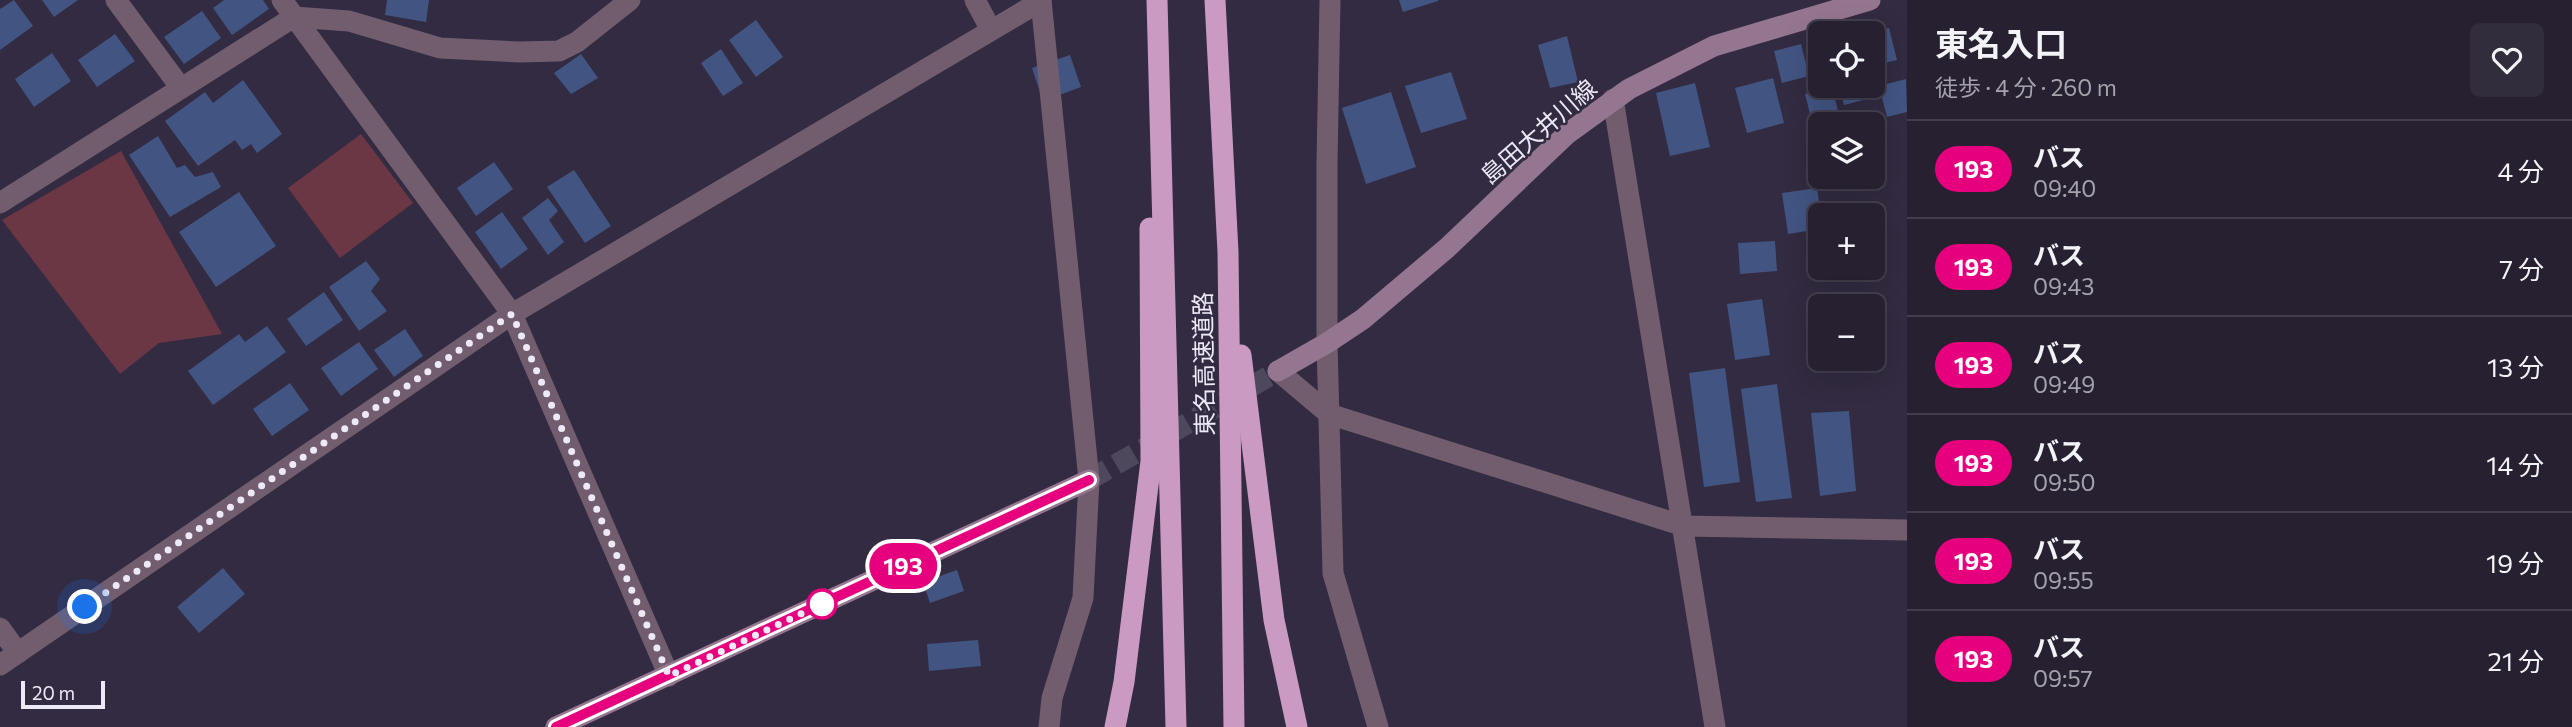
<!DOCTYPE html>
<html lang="ja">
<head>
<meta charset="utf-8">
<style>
	body { margin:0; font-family:Commissioner,"Noto Sans JP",sans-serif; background:#322d3d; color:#f1f3f6; height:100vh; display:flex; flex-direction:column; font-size:26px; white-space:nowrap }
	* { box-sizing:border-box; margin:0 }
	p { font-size:23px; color:#a4a3ab }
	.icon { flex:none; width:38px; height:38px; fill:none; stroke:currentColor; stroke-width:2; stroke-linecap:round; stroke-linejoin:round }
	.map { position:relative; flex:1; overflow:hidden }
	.sheet { display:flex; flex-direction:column; background:#262031; width:665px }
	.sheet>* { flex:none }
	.badge { padding:0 14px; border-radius:23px; font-size:24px; line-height:46px }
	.fabs { position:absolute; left:1808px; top:21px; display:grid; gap:14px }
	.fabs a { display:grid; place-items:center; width:77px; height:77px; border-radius:10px; background:#262031; box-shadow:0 7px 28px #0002,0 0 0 2px #423e4d; font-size:35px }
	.scale { position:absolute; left:21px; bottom:18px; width:84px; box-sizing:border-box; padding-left:7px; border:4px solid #ede9f7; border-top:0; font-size:19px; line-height:24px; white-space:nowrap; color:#ede9f7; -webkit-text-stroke:5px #322b41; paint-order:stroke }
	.you { position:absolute; width:35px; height:35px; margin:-18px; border:5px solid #fff; border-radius:50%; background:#1a73e8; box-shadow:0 0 0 10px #1a73e833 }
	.map>.badge { position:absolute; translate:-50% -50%; box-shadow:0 0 0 4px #fff }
	.round { display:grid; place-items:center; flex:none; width:74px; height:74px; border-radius:10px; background:#322d3d }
	.head { display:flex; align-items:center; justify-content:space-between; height:119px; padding:0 28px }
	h1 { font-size:33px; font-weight:700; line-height:52px }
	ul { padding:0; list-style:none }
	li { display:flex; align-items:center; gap:21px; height:98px; padding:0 28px; border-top:2px solid #423e4d }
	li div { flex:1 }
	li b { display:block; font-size:26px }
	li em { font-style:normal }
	li .badge { min-width:77px; font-weight:700; text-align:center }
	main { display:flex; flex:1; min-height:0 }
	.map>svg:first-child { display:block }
	.green { fill:#6c3745 }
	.building { fill:#425482 }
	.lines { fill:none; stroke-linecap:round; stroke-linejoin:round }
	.secondary-tunnel { stroke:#4e485c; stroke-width:21; stroke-dasharray:21 10; stroke-linecap:butt }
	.street { stroke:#715d6e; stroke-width:21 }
	.secondary { stroke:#957690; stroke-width:21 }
	.highway { stroke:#ca9ac3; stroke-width:21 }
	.line-casing { stroke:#fff; stroke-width:16 }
	.line { stroke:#e6007e; stroke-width:10 }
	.walk { stroke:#ede9f7; stroke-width:7; stroke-dasharray:0 12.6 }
	.stop-dot { fill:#fff; stroke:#e6007e; stroke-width:3.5 }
	.labels { text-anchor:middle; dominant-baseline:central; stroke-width:5; stroke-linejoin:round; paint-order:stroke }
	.street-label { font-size:24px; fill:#ede9f7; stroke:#322b41 }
</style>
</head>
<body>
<main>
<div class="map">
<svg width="1907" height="727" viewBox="0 0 1907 727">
	<rect width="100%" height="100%" fill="#322b41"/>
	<g class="green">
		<path d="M 361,134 L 413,203 L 340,258 L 288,188 Z"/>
		<path d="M 121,151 L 222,334 L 159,343 L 120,374 L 2,220 Z"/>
	</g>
	<g class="building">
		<path d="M 14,0 L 33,26 L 0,50 L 0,9 Z"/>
		<path d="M 42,0 L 78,0 L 54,17 Z"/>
		<path d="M 224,0 L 263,0 L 269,9 L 232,35 L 213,8 Z"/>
		<path d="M 387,0 L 429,0 L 426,22 L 385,15 Z"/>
		<path d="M 1399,0 L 1438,0 L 1438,1 L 1403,12 Z"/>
		<path d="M 202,11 L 221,38 L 184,64 L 164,37 Z"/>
		<path d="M 756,20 L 783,57 L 756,77 L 729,40 Z"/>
		<path d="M 1889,28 L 1897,60 L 1872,66 L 1872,32 Z"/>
		<path d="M 115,34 L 135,61 L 97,87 L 78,60 Z"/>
		<path d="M 1567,36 L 1578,82 L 1550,88 L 1538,45 Z"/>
		<path d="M 1801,44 L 1809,76 L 1782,83 L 1774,51 Z"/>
		<path d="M 721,49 L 743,83 L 723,96 L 701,63 Z"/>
		<path d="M 52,53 L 71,81 L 34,107 L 15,79 Z"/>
		<path d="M 581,54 L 598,78 L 571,94 L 554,73 Z"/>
		<path d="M 1070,55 L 1081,87 L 1043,101 L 1032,68 Z"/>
		<path d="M 1451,72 L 1467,119 L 1421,133 L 1405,86 Z"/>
		<path d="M 1773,78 L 1784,123 L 1747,133 L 1735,88 Z"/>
		<path d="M 1906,79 L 1907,112 L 1887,117 L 1879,86 Z"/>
		<path d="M 243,80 L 282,134 L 257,153 L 251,144 L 242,150 L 235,140 L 198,166 L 165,121 L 205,92 L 213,103 Z"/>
		<path d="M 1695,83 L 1710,147 L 1670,156 L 1656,93 Z"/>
		<path d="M 1839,86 L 1868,86 L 1871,98 L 1844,105 Z"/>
		<path d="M 1832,87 L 1840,119 L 1813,126 L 1805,94 Z"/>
		<path d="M 1391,92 L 1416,167 L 1366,184 L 1342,108 Z"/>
		<path d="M 158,136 L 177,168 L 185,165 L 195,177 L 213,172 L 221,187 L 170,217 L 129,155 Z"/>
		<path d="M 494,162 L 513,189 L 476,216 L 457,188 Z"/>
		<path d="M 574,170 L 611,226 L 585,243 L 547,187 Z"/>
		<path d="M 1817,188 L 1821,215 L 1820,229 L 1788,234 L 1782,193 Z"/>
		<path d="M 239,192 L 276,246 L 216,287 L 179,232 Z"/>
		<path d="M 548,198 L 558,211 L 549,220 L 564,242 L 548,255 L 522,218 Z"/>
		<path d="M 502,212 L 528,249 L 501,269 L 475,232 Z"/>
		<path d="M 1775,241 L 1777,271 L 1740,274 L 1738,243 Z"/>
		<path d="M 366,261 L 380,279 L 371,291 L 387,311 L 359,331 L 329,287 Z"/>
		<path d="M 324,292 L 343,320 L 306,346 L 287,319 Z"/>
		<path d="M 1762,299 L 1770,355 L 1735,360 L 1727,304 Z"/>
		<path d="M 267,326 L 286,352 L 213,405 L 188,371 L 239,334 L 245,342 Z"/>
		<path d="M 405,329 L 423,356 L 394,377 L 374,350 Z"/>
		<path d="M 359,342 L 378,369 L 341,396 L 321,368 Z"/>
		<path d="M 1725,368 L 1740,482 L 1704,487 L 1689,373 Z"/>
		<path d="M 290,383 L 309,410 L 272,436 L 253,409 Z"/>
		<path d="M 1777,384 L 1792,498 L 1756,502 L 1741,389 Z"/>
		<path d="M 1849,411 L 1856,491 L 1820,496 L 1811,413 Z"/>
		<path d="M 223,568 L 245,594 L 199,633 L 177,607 Z"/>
		<path d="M 957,570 L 964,591 L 930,603 L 923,582 Z"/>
		<path d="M 978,640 L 981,666 L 929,671 L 927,644 Z"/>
	</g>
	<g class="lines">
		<path class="secondary-tunnel" d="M 1089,480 L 1278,371"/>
		<g class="street">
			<path d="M 116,0 L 181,88"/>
			<path d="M 282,0 L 512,314 L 669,676"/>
			<path d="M 975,0 L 991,30"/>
			<path d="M 1041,0 L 1089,480 L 1083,598 L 1052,698 L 1049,727"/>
			<path d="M 1330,0 L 1327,163 L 1327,343 L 1333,573 L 1378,727"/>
			<path d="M 1613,99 L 1715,727"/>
			<path d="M 0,203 L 294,17 L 349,21 L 440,48 L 520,52 L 559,51 L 577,42 L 630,0"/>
			<path d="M 1278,371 L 1329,414 L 1684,526 L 1907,530"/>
			<path d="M 0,628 L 18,653"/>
			<path d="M 0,665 L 512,314 L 1041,1"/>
		</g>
		<g class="secondary">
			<path d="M 1278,371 L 1327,343 L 1363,319 L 1447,248 L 1567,134 L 1629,89 L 1714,46 L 1870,0"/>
			<path d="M 556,727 L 1089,480"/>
		</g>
		<g class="highway">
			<path d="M 1157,0 L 1176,727"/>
			<path d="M 1215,0 L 1228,252 L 1234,727"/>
			<path d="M 1241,355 L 1274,620 L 1297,727"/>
			<path d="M 1115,727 L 1124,682 L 1151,461 L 1150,228"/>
		</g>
	</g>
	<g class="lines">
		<defs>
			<path id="line" d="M 556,727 L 1089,480"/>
		</defs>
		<use href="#line" class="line-casing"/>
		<use href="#line" class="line"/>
		<path class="walk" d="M 85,607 L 512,314 L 669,676 L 822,604"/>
	</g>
	<circle class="stop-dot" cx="822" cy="604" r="14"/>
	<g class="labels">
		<g class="street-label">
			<text transform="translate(1538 131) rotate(-41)">島田大井川線</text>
			<text transform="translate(1203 364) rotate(-91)">東名高速道路</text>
		</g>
	</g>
</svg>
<div class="fabs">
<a><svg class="icon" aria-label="locate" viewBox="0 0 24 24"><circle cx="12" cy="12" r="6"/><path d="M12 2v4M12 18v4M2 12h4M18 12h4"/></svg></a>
<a><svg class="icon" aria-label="layers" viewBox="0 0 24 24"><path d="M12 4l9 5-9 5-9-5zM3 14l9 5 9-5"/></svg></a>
<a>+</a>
<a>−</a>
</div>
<div class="scale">20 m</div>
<div class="you" style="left:85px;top:607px"></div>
<b class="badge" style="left:903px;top:566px;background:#e6007e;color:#fff">193</b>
</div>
<section class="sheet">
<div class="head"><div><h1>東名入口</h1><p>徒歩 · 4 分 · 260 m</p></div><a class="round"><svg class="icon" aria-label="heart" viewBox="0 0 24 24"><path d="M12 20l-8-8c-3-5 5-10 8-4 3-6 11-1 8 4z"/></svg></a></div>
<ul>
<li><span class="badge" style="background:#e6007e;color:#fff">193</span><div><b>バス</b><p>09:40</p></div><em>4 分</em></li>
<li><span class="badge" style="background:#e6007e;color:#fff">193</span><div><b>バス</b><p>09:43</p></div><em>7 分</em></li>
<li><span class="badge" style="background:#e6007e;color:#fff">193</span><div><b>バス</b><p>09:49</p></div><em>13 分</em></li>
<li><span class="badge" style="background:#e6007e;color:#fff">193</span><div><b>バス</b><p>09:50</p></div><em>14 分</em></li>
<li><span class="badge" style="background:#e6007e;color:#fff">193</span><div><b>バス</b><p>09:55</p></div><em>19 分</em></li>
<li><span class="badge" style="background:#e6007e;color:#fff">193</span><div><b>バス</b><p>09:57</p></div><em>21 分</em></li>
</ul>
</section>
</main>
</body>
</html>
